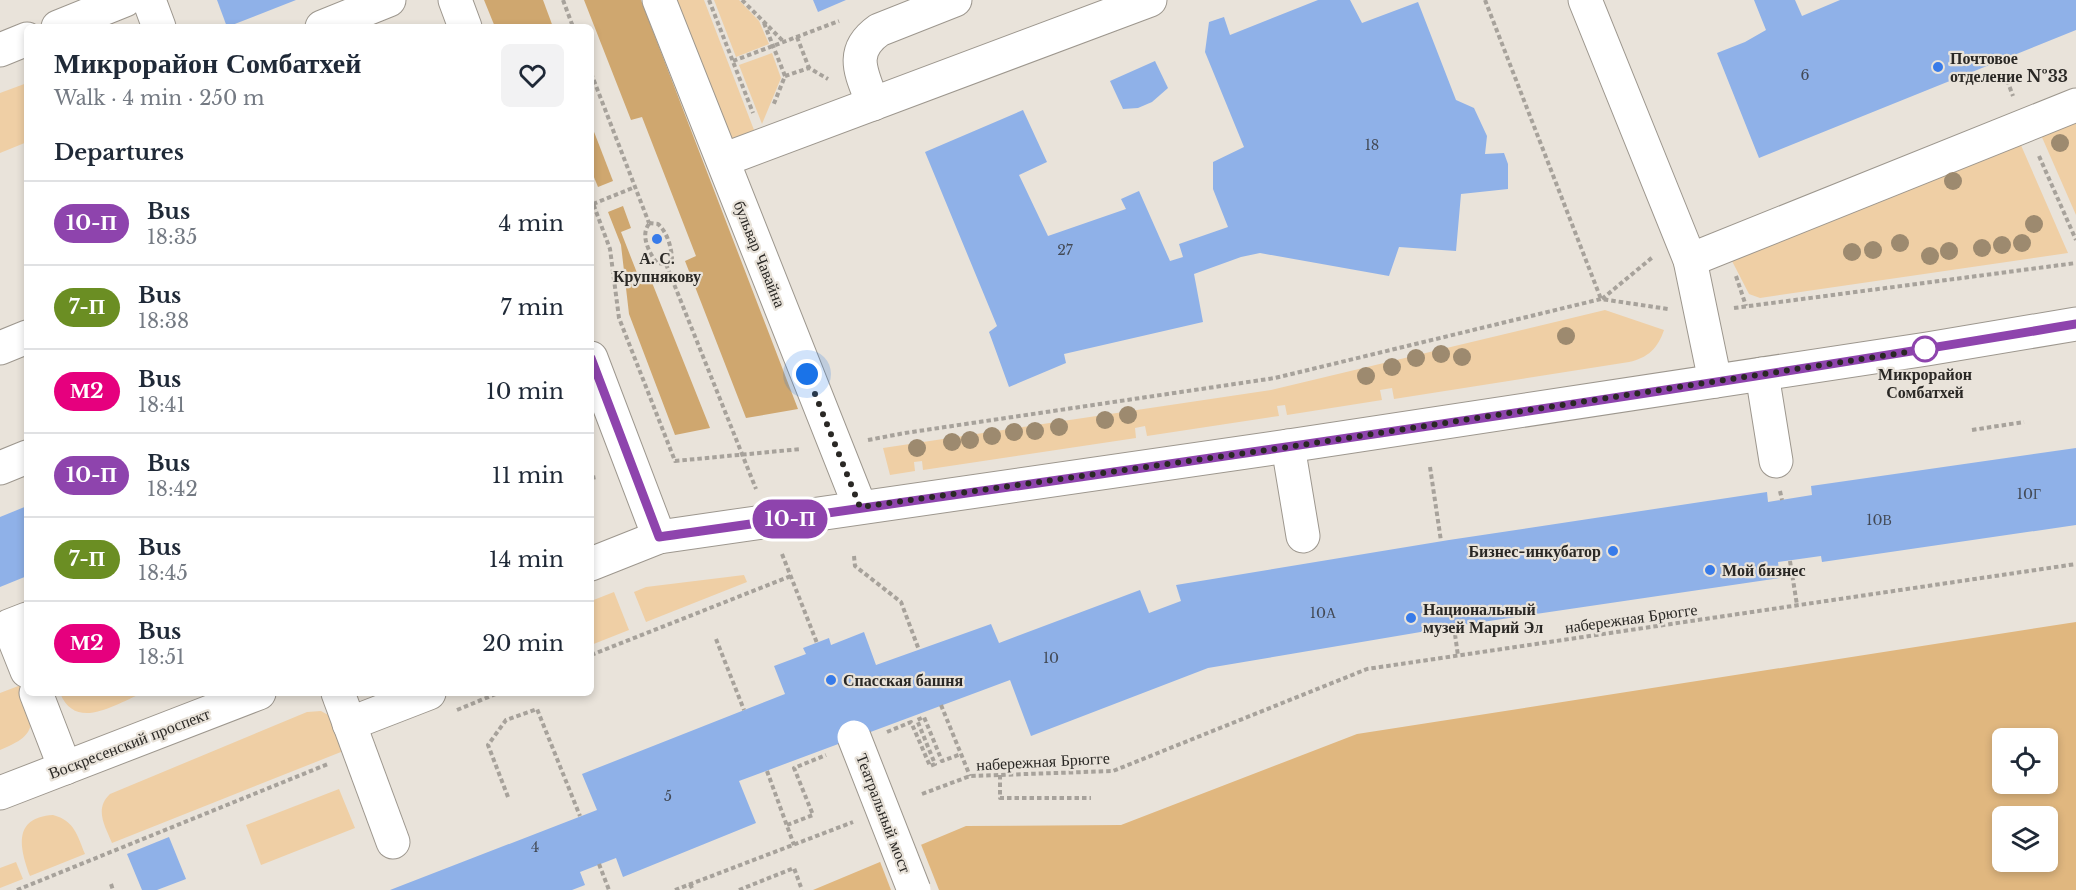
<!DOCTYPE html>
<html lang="en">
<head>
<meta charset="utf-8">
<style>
	body { margin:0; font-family:"Libre Baskerville",serif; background:#f2f2f3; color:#1f2937; height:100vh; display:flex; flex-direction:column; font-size:22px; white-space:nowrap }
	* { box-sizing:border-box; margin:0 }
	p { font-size:20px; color:#747a83 }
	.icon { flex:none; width:33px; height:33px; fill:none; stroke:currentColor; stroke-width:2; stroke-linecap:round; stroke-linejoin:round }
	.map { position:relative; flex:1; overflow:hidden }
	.drawer { position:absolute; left:24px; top:24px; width:570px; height:672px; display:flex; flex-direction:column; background:#fff; border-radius:9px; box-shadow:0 3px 9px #0003 }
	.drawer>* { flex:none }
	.badge { padding:0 12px; border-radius:20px; font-size:21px; line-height:39px }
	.tools { position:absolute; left:1992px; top:728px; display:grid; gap:12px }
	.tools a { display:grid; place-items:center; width:66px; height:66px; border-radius:9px; background:#fff; box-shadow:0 3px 9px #0003; font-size:30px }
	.you { position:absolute; width:30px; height:30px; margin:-15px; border:4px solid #fff; border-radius:50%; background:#1a73e8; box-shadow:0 0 0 9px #1a73e833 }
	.map>.badge { position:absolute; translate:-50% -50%; box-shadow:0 0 0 3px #fff }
	h2 { padding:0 30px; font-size:22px; line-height:54px }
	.round { display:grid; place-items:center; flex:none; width:63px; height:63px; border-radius:9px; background:#f2f2f3 }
	.head { display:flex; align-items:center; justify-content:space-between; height:102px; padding:0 30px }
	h1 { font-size:28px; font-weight:600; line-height:45px }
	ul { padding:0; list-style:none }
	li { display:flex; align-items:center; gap:18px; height:84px; padding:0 30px; border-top:2px solid #e0e1e3 }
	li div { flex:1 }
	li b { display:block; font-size:22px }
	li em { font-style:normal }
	li .badge { min-width:66px; font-weight:700; text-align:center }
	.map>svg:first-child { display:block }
	.green { fill:#efcfa5 }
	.forest { fill:#cfa76f }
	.water { fill:#e0b77f; fill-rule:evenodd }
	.pier { fill:#e9e3da }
	.building { fill:#8fb1e8 }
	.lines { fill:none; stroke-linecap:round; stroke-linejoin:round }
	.minor-casing { stroke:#9d978e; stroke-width:35 }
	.major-casing { stroke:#9d978e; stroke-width:35 }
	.path { stroke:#a7a29b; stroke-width:4; stroke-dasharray:4.5 3; stroke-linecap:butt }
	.minor { stroke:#fff; stroke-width:33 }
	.major { stroke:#fff; stroke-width:33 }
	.minor-bridge-casing { stroke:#9d978e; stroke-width:35; stroke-linecap:butt }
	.minor-bridge { stroke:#fff; stroke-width:33 }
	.tree { fill:#9d8a6f }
	.line-casing { stroke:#fff; stroke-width:14 }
	.line { stroke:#8e44ad; stroke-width:9 }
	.walk { stroke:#2a2825; stroke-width:6; stroke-dasharray:0 10.8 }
	.poi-dot { fill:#387be9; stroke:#e9e3da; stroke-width:2 }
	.stop-dot { fill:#fff; stroke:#8e44ad; stroke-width:3 }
	.labels { text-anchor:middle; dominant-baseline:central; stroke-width:4.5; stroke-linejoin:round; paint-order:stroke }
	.number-label { font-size:14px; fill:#434a56 }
	.poi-label { font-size:16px; font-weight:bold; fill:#2a2825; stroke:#e9e3da; text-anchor:start }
	.street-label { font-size:16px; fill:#2a2825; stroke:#e9e3da }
	.stop-label { font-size:16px; font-weight:bold; fill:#2a2825; stroke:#e9e3da }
</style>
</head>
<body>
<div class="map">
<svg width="2076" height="890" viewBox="0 0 2076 890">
	<rect width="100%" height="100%" fill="#e9e3da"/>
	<g class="green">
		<path d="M 672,0 L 704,0 L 759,143 L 733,146 Z"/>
		<path d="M 714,0 L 739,0 L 759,21 L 769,44 L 736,57 Z"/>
		<path d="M 772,53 L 781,78 L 762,124 L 739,65 Z"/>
		<path d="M 27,83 L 27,142 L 0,153 L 0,93 Z"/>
		<path d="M 2076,121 L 2076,215 L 2041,135 Z"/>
		<path d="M 2020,143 L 2068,253 L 1760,298 L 1749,294 L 1732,261 Z"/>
		<path d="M 1605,310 L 1664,330 C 1658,348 1648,358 1629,362 L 1394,399 L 1392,388 L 1380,390 L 1382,400 L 1287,415 L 1285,405 L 1277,406 L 1279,416 L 1147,436 L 1145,426 L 1135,428 L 1136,438 L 923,470 L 922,461 L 914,462 L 915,471 L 890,475 L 883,448 L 1271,390 Z"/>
		<path d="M 744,575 L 747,582 L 646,622 L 634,592 L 646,587 Z"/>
		<path d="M 614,592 L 629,630 L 591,645 L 591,601 Z"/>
		<path d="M 21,685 C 34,721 41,734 0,750 L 0,693 Z"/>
		<path d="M 60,693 L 143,693 C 115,704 76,732 60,693 Z"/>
		<path d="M 321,711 L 330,716 L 346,750 L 112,843 C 105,826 94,809 110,794 L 307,712 Z"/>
		<path d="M 339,789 L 355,828 L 261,865 L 246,825 Z"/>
		<path d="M 53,815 C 75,821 77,835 85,854 L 30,876 C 20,848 12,818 53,815 Z"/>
		<path d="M 16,862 L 23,879 L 0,888 L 0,868 Z"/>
	</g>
	<g class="forest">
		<path d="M 484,0 L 543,0 L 553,27 L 495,27 Z"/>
		<path d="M 584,0 L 641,0 L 798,409 L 746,418 L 685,261 L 696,256 L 642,117 L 631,120 Z"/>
		<path d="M 591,124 L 613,181 L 598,187 L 591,170 Z"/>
		<path d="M 623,206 L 631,228 L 621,232 L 639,278 L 649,275 L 710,428 L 675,435 L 629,314 L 621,245 L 608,212 Z"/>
	</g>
	<path class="water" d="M 2076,622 L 2076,890 L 813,890 L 966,826 L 1121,825 L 1357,734 ZM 2002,738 L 2048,738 L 2048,783 L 2002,783 ZM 2002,816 L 2048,816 L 2048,861 L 2002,861 Z"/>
	<path class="pier" d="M 920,842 L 939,890 L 891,890 L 879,859 Z"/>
	<g class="building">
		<path d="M 217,0 L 296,0 L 227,27 Z"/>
		<path d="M 813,0 L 846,0 L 818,12 Z"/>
		<path d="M 1318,0 L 1350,0 L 1362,23 L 1418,2 L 1456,100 L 1474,108 L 1487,136 L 1485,154 L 1504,153 L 1508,164 L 1508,189 L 1461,194 L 1456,251 L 1399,247 L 1389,276 L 1260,253 L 1241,257 L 1194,274 L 1203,322 L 1064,354 L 1066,363 L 1009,387 L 989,332 L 997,326 L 925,152 L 1023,110 L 1047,162 L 1019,175 L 1048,236 L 1126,209 L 1121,199 L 1139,191 L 1170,261 L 1183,257 L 1179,244 L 1228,227 L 1213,189 L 1213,162 L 1244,147 L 1205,52 L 1209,22 L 1224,17 L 1230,35 Z"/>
		<path d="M 1754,0 L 1795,0 L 1802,16 L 1840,0 L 2076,0 L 2076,30 L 1759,158 L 1717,53 L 1745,42 L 1766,30 Z"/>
		<path d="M 1155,61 L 1168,88 L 1152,102 L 1138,108 L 1123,109 L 1110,81 Z"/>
		<path d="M 2076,448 L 2076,525 L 1822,562 L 1821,556 L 1778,562 L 1780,578 L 1462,625 L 1208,668 L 1031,736 L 1010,680 L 739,781 L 756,823 L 623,877 L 616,858 L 580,872 L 585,885 L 572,890 L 390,890 L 597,810 L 582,774 L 785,694 L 774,666 L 806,654 L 803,648 L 829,638 L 831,645 L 864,632 L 876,665 L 991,624 L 999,643 L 1140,590 L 1149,613 L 1181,601 L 1176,585 L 1449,540 L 1767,492 L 1768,502 L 1812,495 L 1811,486 Z"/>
		<path d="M 27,506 L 27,576 L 0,587 L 0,517 Z"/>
		<path d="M 169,837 L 186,879 L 157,890 L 142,890 L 127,854 Z"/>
	</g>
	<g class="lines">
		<defs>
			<g id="minor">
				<path d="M 149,0 L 159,27"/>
				<path d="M 455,0 L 465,27"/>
				<path d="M 659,0 L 860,507"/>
				<path d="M 1585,0 L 1690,260 L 1715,381"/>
				<path d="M 58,27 L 125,0"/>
				<path d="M 322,27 L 389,0"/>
				<path d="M 0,50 L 27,39"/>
				<path d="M 873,104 C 862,74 848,52 879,30 L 955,0"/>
				<path d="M 723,160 L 1150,0"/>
				<path d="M 1690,260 L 2076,105"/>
				<path d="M 0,348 L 27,337"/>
				<path d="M 591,358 L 659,537"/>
				<path d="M 1762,374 L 1776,461"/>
				<path d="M 1288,446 L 1303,536"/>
				<path d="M 0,468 L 27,457"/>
				<path d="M 27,619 L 9,626 L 27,671"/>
				<path d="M 36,693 L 65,768"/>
				<path d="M 338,693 L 393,842"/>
				<path d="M 349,724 L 429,693"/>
			</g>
			<g id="major">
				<path d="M 591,564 L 659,537 L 1288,446 L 1927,349 L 2076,324"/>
				<path d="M 0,793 L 259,693"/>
			</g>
		</defs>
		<use href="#minor" class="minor-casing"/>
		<use href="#major" class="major-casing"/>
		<g class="path">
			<path d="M 563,0 L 573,27"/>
			<path d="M 709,0 L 753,113"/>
			<path d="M 742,0 L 784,42"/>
			<path d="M 1485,0 L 1601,299"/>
			<path d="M 764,23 L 785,76 L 773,106"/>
			<path d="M 797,37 L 809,68"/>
			<path d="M 733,61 L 839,21"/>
			<path d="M 591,73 L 649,223"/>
			<path d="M 785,76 L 809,68 L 828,79"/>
			<path d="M 2007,80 L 2013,96"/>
			<path d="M 2039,156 L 2076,240"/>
			<path d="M 591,198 L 610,249 L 619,318 L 675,461 L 801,449"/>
			<path d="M 593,204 L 635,187"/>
			<path d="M 649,223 L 658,224 C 667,232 671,246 672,258 L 666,264"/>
			<path d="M 649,224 C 640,235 649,253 657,263 L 666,264"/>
			<path d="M 666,264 L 756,489"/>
			<path d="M 1736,276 L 1746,306"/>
			<path d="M 1602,299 L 1654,256"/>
			<path d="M 1734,308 L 2076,263"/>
			<path d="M 1972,430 L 2024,422"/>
			<path d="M 868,440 L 905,433 L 1275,378 L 1601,299 L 1668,309"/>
			<path d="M 1430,467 L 1441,541"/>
			<path d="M 591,478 L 597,477"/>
			<path d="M 1780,491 L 1782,500"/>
			<path d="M 782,554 L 817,643"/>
			<path d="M 854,556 L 855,566 L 901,602 L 919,650"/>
			<path d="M 1790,561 L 1797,605"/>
			<path d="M 1454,627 L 1458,656"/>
			<path d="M 716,639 L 744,710"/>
			<path d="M 591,655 L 791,576"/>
			<path d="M 941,705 L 970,776"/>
			<path d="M 457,710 L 498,693"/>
			<path d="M 887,732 L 911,722 L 930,766 L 935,764 L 917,720 L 924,717 L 942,761 L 961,754"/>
			<path d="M 767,771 L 794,845"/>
			<path d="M 1000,775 L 1000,798 L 1091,798"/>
			<path d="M 922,794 L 970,776 L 1113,771 L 1367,669 L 2076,564"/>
			<path d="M 508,797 L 488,745 L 506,720 L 537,709 L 580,816"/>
			<path d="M 787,825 L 813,815 L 794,768 L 826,755"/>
			<path d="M 599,864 L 609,890"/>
			<path d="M 111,884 L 113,890"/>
			<path d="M 690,884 L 693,890"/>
			<path d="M 17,890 L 328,764"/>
			<path d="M 675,890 L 853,822"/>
			<path d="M 739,890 L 794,868 L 802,890"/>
		</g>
		<use href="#minor" class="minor"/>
		<use href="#major" class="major"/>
		<defs>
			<path id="minor-bridge" d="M 854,737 L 914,890"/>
		</defs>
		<use href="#minor-bridge" class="minor-bridge-casing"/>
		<use href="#minor-bridge" class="minor-bridge"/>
	</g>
	<g class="tree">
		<circle cx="2060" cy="143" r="9"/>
		<circle cx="1953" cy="181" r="9"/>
		<circle cx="2034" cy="224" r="9"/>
		<circle cx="1900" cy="243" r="9"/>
		<circle cx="2022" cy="243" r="9"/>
		<circle cx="2002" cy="245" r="9"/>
		<circle cx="1982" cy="248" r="9"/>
		<circle cx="1873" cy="250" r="9"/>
		<circle cx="1949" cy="251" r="9"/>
		<circle cx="1852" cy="252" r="9"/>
		<circle cx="1930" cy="256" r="9"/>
		<circle cx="1566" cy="336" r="9"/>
		<circle cx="1441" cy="354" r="9"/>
		<circle cx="1462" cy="357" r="9"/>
		<circle cx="1416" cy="358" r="9"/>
		<circle cx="1392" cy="367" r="9"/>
		<circle cx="1366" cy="376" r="9"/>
		<circle cx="1128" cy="415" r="9"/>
		<circle cx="1105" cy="420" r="9"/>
		<circle cx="1059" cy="427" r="9"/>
		<circle cx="1035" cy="431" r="9"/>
		<circle cx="1014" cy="432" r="9"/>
		<circle cx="992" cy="436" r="9"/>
		<circle cx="970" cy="440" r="9"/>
		<circle cx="952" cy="442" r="9"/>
		<circle cx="917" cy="448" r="9"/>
	</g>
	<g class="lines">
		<defs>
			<path id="line" d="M 591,358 L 659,537 C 1131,470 1605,403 2076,324"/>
		</defs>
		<use href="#line" class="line-casing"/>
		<use href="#line" class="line"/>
		<path class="walk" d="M 807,374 L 860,507 L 1288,447 L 1927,349 L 1925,349"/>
	</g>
	<g class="poi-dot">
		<circle cx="1938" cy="67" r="6"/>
		<circle cx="657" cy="239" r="6"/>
		<circle cx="1613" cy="551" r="6"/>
		<circle cx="1710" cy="570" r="6"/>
		<circle cx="1411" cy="618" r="6"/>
		<circle cx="831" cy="680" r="6"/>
	</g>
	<circle class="stop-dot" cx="1925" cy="349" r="12"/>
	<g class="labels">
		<g class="number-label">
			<text x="1805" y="75">6</text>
			<text x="1372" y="145">18</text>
			<text x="1065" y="250">27</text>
			<text x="2029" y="494">10Г</text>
			<text x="1879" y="520">10В</text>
			<text x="1323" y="613">10А</text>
			<text x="1051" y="658">10</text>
			<text x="668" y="796">5</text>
			<text x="535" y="847">4</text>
		</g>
		<g class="poi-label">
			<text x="1950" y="58">Почтовое<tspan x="1950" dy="18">отделение №33</tspan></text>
			<text x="657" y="258" text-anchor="middle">А. С.<tspan x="657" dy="18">Крупнякову</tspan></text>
			<text x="1601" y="551" text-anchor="end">Бизнес-инкубатор</text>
			<text x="1722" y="570">Мой бизнес</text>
			<text x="1423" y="609">Национальный<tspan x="1423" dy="18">музей Марий Эл</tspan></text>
			<text x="843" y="680">Спасская башня</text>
		</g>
		<g class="street-label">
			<text transform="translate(760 254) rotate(68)">бульвар Чавайна</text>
			<text transform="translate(1631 618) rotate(-8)">набережная Брюгге</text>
			<text transform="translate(129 743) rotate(-21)">Воскресенский проспект</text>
			<text transform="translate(1043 761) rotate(-3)">набережная Брюгге</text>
			<text transform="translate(884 813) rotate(69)">Театральный мост</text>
		</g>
		<g class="stop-label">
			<text x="1925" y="374">Микрорайон<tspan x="1925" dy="18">Сомбатхей</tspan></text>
		</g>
	</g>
</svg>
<div class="tools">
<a><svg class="icon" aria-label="locate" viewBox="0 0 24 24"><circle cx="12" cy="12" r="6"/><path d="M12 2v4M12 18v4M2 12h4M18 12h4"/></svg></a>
<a><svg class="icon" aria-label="layers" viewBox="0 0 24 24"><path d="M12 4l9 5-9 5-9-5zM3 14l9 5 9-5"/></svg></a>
</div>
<div class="you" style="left:807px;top:374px"></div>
<b class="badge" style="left:790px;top:519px;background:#8e44ad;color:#fff">10-П</b>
<section class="drawer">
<div class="head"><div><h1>Микрорайон Сомбатхей</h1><p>Walk · 4 min · 250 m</p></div><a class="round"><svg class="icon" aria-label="heart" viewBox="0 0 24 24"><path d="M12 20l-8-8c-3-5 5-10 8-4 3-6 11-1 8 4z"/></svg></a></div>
<h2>Departures</h2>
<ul>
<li><span class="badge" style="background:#8e44ad;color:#fff">10-П</span><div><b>Bus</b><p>18:35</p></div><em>4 min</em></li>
<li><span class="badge" style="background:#6b8e23;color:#fff">7-П</span><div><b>Bus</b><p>18:38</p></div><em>7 min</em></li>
<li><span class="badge" style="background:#e6007e;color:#fff">М2</span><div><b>Bus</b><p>18:41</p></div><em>10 min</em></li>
<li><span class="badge" style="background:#8e44ad;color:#fff">10-П</span><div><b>Bus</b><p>18:42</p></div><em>11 min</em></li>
<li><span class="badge" style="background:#6b8e23;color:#fff">7-П</span><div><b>Bus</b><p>18:45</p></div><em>14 min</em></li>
<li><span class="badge" style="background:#e6007e;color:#fff">М2</span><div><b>Bus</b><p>18:51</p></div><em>20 min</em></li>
</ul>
</section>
</div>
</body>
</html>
